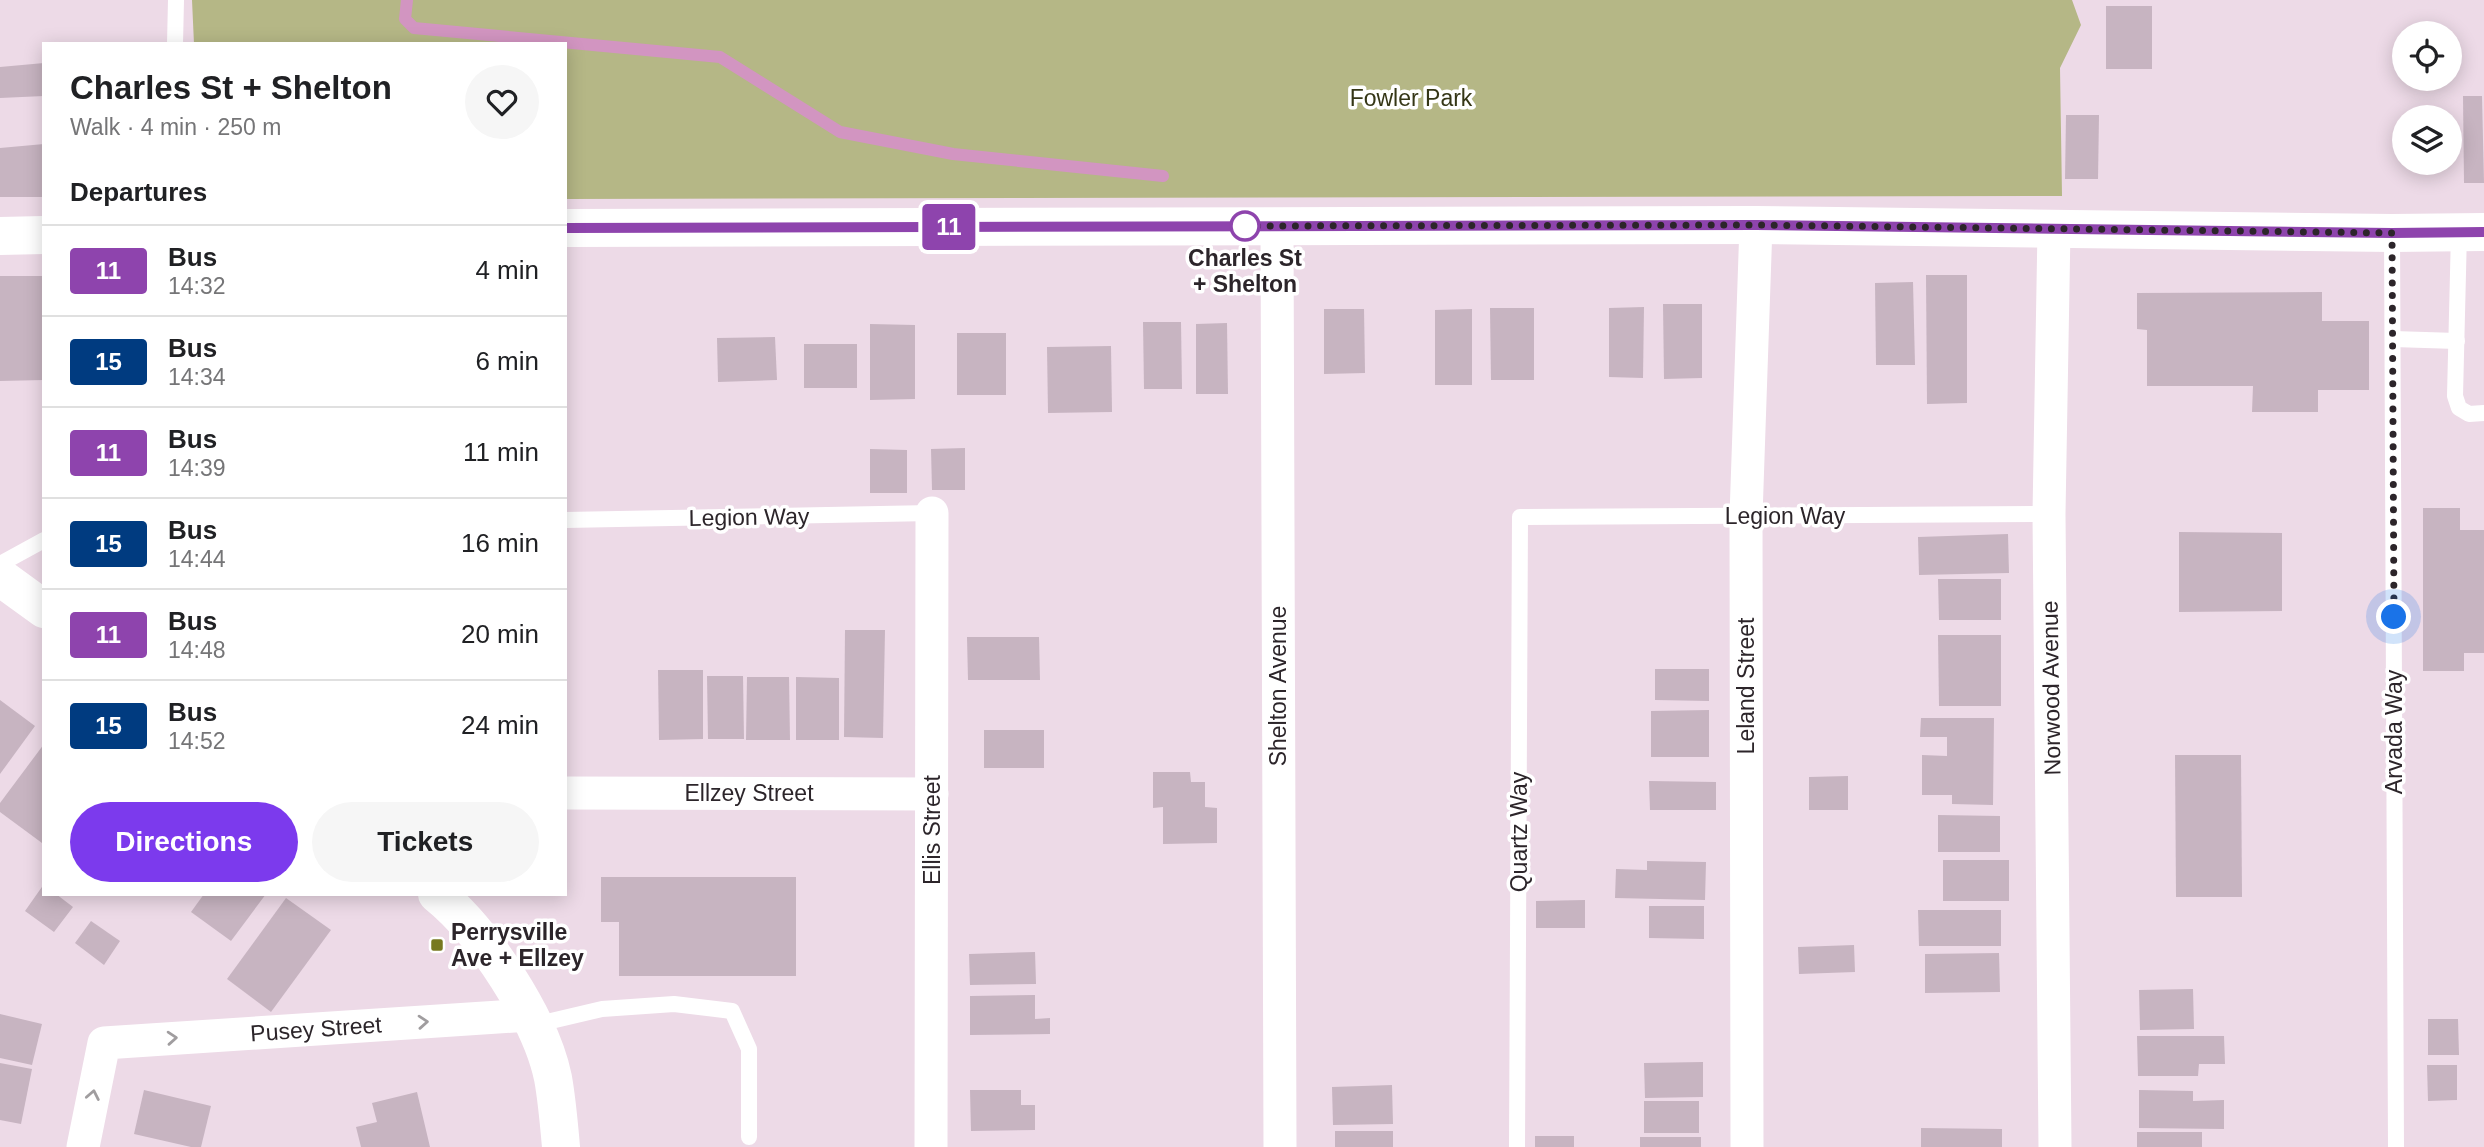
<!DOCTYPE html>
<html lang="en">
<head>
<meta charset="utf-8">
<style>
	body { margin:0; font-family:Arial,sans-serif; background:#f6f6f6; color:#202124; height:100vh; display:flex; flex-direction:column; font-size:26px; white-space:nowrap }
	* { box-sizing:border-box; margin:0 }
	p { font-size:23px; color:#757577 }
	.icon { flex:none; width:38px; height:38px; fill:none; stroke:currentColor; stroke-width:2; stroke-linecap:round; stroke-linejoin:round }
	.map { position:relative; flex:1; overflow:hidden }
	.sheet { position:absolute; left:42px; top:42px; width:525px; height:854px; display:flex; flex-direction:column; background:#fff; border-radius:0px; box-shadow:0 4px 18px #0003 }
	.sheet>* { flex:none }
	.badge { padding:0 14px; border-radius:5px; font-size:24px; line-height:46px }
	.fabs { position:absolute; left:2392px; top:21px; display:grid; gap:14px }
	.fabs a { display:grid; place-items:center; width:70px; height:70px; border-radius:50%; background:#fff; box-shadow:0 4px 18px #0003; font-size:35px }
	.you { position:absolute; width:35px; height:35px; margin:-18px; border:5px solid #fff; border-radius:50%; background:#1a73e8; box-shadow:0 0 0 10px #1a73e833 }
	.map>.badge { position:absolute; translate:-50% -50%; box-shadow:0 0 0 4px #fff }
	h2 { padding:0 28px; font-size:26px; line-height:63px }
	.round { display:grid; place-items:center; flex:none; width:74px; height:74px; border-radius:37px; background:#f6f6f6 }
	.head { display:flex; align-items:center; justify-content:space-between; height:119px; padding:0 28px }
	h1 { font-size:33px; font-weight:600; line-height:52px }
	.button { display:flex; gap:14px; margin-top:auto; padding:14px 28px }
	.button a { flex:1; height:80px; border-radius:42px; background:#7c3aed; color:#fff; font-size:28px; font-weight:600; line-height:80px; text-align:center }
	.button a+a { background:#f6f6f6; color:#202124 }
	ul { padding:0; list-style:none }
	li { display:flex; align-items:center; gap:21px; height:91px; padding:0 28px; border-top:2px solid #e0e0e0 }
	li div { flex:1 }
	li b { display:block; font-size:26px }
	li em { font-style:normal }
	li .badge { min-width:77px; font-weight:700; text-align:center }
	.map>svg:first-child { display:block }
	.green { fill:#b5b786 }
	.lines { fill:none; stroke-linecap:round; stroke-linejoin:round }
	.stream { stroke:#d295c1; stroke-width:12 }
	.building { fill:#c7b4c1 }
	.service { stroke:#fff; stroke-width:16 }
	.minor { stroke:#fff; stroke-width:33 }
	.tertiary { stroke:#fff; stroke-width:38 }
	.secondary { stroke:#fff; stroke-width:38 }
	.oneway { stroke:#a09d9f }
	.line-casing { stroke:#fff; stroke-width:16 }
	.line { stroke:#8e44ad; stroke-width:10 }
	.walk { stroke:#2c252a; stroke-width:7; stroke-dasharray:0 12.6 }
	.stop-dot { fill:#fff; stroke:#8e44ad; stroke-width:3.5 }
	.poi-dot { fill:#77781f; stroke:#fff; stroke-width:2.5 }
	.labels { text-anchor:middle; dominant-baseline:central; stroke-width:7; stroke-linejoin:round; paint-order:stroke }
	.park-label { font-size:23px; fill:#353616; stroke:#fff }
	.stop-label { font-size:23px; font-weight:bold; fill:#2c252a; stroke:#fff }
	.street-label { font-size:23px; fill:#2c252a; stroke:#fff }
	.poi-label { font-size:23px; font-weight:bold; fill:#2c252a; stroke:#fff; text-anchor:start }
</style>
</head>
<body>
<div class="map">
<svg width="2484" height="1147" viewBox="0 0 2484 1147">
	<rect width="100%" height="100%" fill="#eddae7"/>
	<path class="green" d="M 192,0 L 2072,0 L 2081,25 L 2060,68 L 2062,196 L 565,199 L 565,44 L 194,44 Z"/>
	<g class="lines">
		<path class="stream" d="M 407,0 L 405,19 L 414,28 L 720,57 L 840,132 L 953,154 L 1163,176"/>
	</g>
	<g class="building">
		<rect x="2106" y="6" width="46" height="63"/>
		<path d="M 44,63 L 44,96 L 0,98 L 0,67 Z"/>
		<path d="M 2463,96 L 2482,96 L 2484,183 L 2464,183 Z"/>
		<path d="M 2066,115 L 2099,115 L 2098,179 L 2065,179 Z"/>
		<path d="M 44,144 L 44,197 L 0,197 L 0,148 Z"/>
		<path d="M 1926,275 L 1967,275 L 1967,403 L 1927,404 Z"/>
		<path d="M 0,276 L 44,276 L 44,380 L 0,381 Z"/>
		<path d="M 1913,282 L 1915,365 L 1876,365 L 1875,283 Z"/>
		<path d="M 2322,292 L 2322,321 L 2369,321 L 2369,390 L 2318,390 L 2318,412 L 2252,412 L 2253,386 L 2147,386 L 2147,330 L 2137,329 L 2137,293 Z"/>
		<path d="M 1663,304 L 1702,304 L 1702,378 L 1664,379 Z"/>
		<path d="M 1644,307 L 1643,378 L 1609,377 L 1609,308 Z"/>
		<path d="M 1490,308 L 1534,308 L 1534,380 L 1491,380 Z"/>
		<path d="M 1324,309 L 1364,309 L 1365,373 L 1324,374 Z"/>
		<path d="M 1472,309 L 1472,385 L 1435,385 L 1435,310 Z"/>
		<path d="M 1143,322 L 1181,322 L 1182,389 L 1144,389 Z"/>
		<path d="M 1227,323 L 1228,394 L 1196,394 L 1196,324 Z"/>
		<path d="M 870,324 L 915,325 L 915,399 L 870,400 Z"/>
		<rect x="957" y="333" width="49" height="62"/>
		<path d="M 775,337 L 777,380 L 718,382 L 717,338 Z"/>
		<rect x="804" y="344" width="53" height="44"/>
		<path d="M 1111,346 L 1112,412 L 1048,413 L 1047,347 Z"/>
		<path d="M 965,448 L 965,490 L 932,490 L 931,449 Z"/>
		<path d="M 870,449 L 907,450 L 907,493 L 870,493 Z"/>
		<path d="M 2423,508 L 2460,508 L 2460,530 L 2484,530 L 2484,653 L 2464,653 L 2464,671 L 2423,671 Z"/>
		<path d="M 2179,532 L 2282,533 L 2282,611 L 2179,612 Z"/>
		<path d="M 2008,534 L 2009,573 L 1919,575 L 1918,537 Z"/>
		<path d="M 1938,579 L 2001,579 L 2001,620 L 1939,620 Z"/>
		<path d="M 845,630 L 885,630 L 883,738 L 844,737 Z"/>
		<path d="M 1938,635 L 2001,635 L 2001,706 L 1939,706 Z"/>
		<path d="M 967,637 L 1039,637 L 1040,680 L 968,680 Z"/>
		<path d="M 1655,669 L 1709,669 L 1709,701 L 1655,700 Z"/>
		<path d="M 658,670 L 703,670 L 703,739 L 659,740 Z"/>
		<path d="M 707,676 L 743,676 L 744,739 L 708,739 Z"/>
		<path d="M 747,677 L 789,677 L 790,740 L 746,740 Z"/>
		<path d="M 796,677 L 839,678 L 839,740 L 796,740 Z"/>
		<path d="M 0,700 L 35,726 L 0,774 Z"/>
		<path d="M 1709,710 L 1709,757 L 1651,757 L 1651,711 Z"/>
		<path d="M 1921,718 L 1994,718 L 1993,805 L 1952,804 L 1952,795 L 1922,795 L 1922,755 L 1947,756 L 1947,737 L 1920,737 Z"/>
		<rect x="984" y="730" width="60" height="38"/>
		<path d="M 44,744 L 44,840 L 42,843 L 0,812 L 0,803 Z"/>
		<path d="M 2175,755 L 2241,755 L 2242,897 L 2176,897 Z"/>
		<path d="M 1153,772 L 1190,772 L 1191,782 L 1205,782 L 1205,807 L 1217,808 L 1217,843 L 1163,844 L 1163,807 L 1153,808 Z"/>
		<path d="M 1848,776 L 1848,810 L 1809,810 L 1809,777 Z"/>
		<path d="M 1649,781 L 1716,782 L 1716,810 L 1650,810 Z"/>
		<path d="M 1938,815 L 2000,816 L 2000,852 L 1938,852 Z"/>
		<rect x="1943" y="860" width="66" height="41"/>
		<path d="M 1647,861 L 1706,862 L 1705,900 L 1615,898 L 1616,869 L 1647,870 Z"/>
		<path d="M 601,877 L 796,877 L 796,976 L 619,976 L 619,922 L 601,922 Z"/>
		<path d="M 44,884 L 44,894 L 56,894 L 73,907 L 54,932 L 25,911 Z"/>
		<path d="M 204,894 L 266,894 L 231,941 L 191,912 Z"/>
		<path d="M 286,898 L 331,930 L 271,1012 L 227,979 Z"/>
		<path d="M 1585,900 L 1585,928 L 1536,928 L 1536,901 Z"/>
		<path d="M 1649,906 L 1704,906 L 1704,939 L 1649,938 Z"/>
		<path d="M 1918,910 L 2001,910 L 2001,946 L 1919,946 Z"/>
		<path d="M 91,921 L 120,941 L 104,965 L 75,943 Z"/>
		<path d="M 1854,945 L 1855,972 L 1799,974 L 1798,947 Z"/>
		<path d="M 1035,952 L 1036,984 L 970,985 L 969,954 Z"/>
		<path d="M 1999,953 L 2000,992 L 1925,993 L 1925,954 Z"/>
		<path d="M 2193,989 L 2194,1029 L 2140,1030 L 2139,990 Z"/>
		<path d="M 1035,995 L 1035,1019 L 1050,1018 L 1050,1034 L 970,1035 L 970,996 Z"/>
		<path d="M 0,1014 L 42,1024 L 32,1065 L 0,1058 Z"/>
		<path d="M 2428,1019 L 2458,1019 L 2459,1055 L 2428,1055 Z"/>
		<path d="M 2137,1036 L 2224,1036 L 2225,1064 L 2199,1064 L 2198,1076 L 2138,1076 Z"/>
		<path d="M 1703,1062 L 1703,1097 L 1645,1098 L 1644,1063 Z"/>
		<path d="M 0,1063 L 32,1069 L 21,1124 L 0,1120 Z"/>
		<path d="M 2427,1065 L 2457,1065 L 2457,1100 L 2428,1101 Z"/>
		<path d="M 1392,1085 L 1393,1124 L 1333,1125 L 1332,1087 Z"/>
		<path d="M 144,1090 L 211,1106 L 201,1147 L 191,1147 L 134,1134 Z"/>
		<path d="M 970,1090 L 1021,1090 L 1021,1105 L 1035,1105 L 1035,1130 L 971,1131 Z"/>
		<path d="M 2139,1090 L 2193,1091 L 2193,1101 L 2224,1100 L 2224,1129 L 2139,1128 Z"/>
		<path d="M 417,1092 L 430,1147 L 361,1147 L 356,1127 L 377,1122 L 372,1103 Z"/>
		<rect x="1644" y="1101" width="55" height="32"/>
		<path d="M 1921,1128 L 2002,1129 L 2002,1147 L 1921,1147 Z"/>
		<rect x="1335" y="1131" width="58" height="16"/>
		<rect x="2137" y="1132" width="65" height="15"/>
		<rect x="1535" y="1136" width="39" height="11"/>
		<rect x="1640" y="1137" width="61" height="10"/>
	</g>
	<g class="lines">
		<g class="service">
			<path d="M 175,44 L 176,0"/>
			<path d="M 2459,232 L 2455,396 L 2459,408 L 2469,414 L 2484,413"/>
			<path d="M 2392,233 L 2396,1147"/>
			<path d="M 2393,339 L 2457,341"/>
			<path d="M 565,520 L 932,513"/>
			<path d="M 0,564 L 44,540"/>
			<path d="M 534,1025 L 602,1009 L 674,1004 L 732,1011 L 749,1049 L 749,1137"/>
			<path d="M 1517,1147 L 1520,517 L 2049,514"/>
		</g>
		<g class="minor">
			<path d="M 1277,226 L 1280,1147"/>
			<path d="M 2054,229 L 2049,514 L 2055,1147"/>
			<path d="M 565,793 L 932,794"/>
			<path d="M 83,1147 L 104,1043 L 529,1015"/>
			<path d="M 931,1147 L 932,513"/>
			<path d="M 1747,1147 L 1746,516 L 1756,225"/>
		</g>
		<g class="tertiary">
			<path d="M 565,228 L 1756,225 L 2392,233 L 2484,232"/>
			<path d="M 0,236 L 44,235"/>
		</g>
		<g class="secondary">
			<path d="M 0,577 L 44,609"/>
			<path d="M 437,894 C 483,931 541,1019 553,1078 C 557,1100 559,1124 561,1147"/>
		</g>
	</g>
	<defs><path id="oneway-chevron" d="M-2-3.5L2.5 0L-2 3.5" fill="none" stroke-width="1.6" stroke-linecap="round" stroke-linejoin="round" transform="scale(1.75)"/></defs>
	<g class="oneway">
		<use href="#oneway-chevron" transform="translate(423 1022) rotate(-4)"/>
		<use href="#oneway-chevron" transform="translate(172 1038) rotate(-4)"/>
		<use href="#oneway-chevron" transform="translate(93 1095) rotate(-79)"/>
	</g>
	<g class="lines">
		<defs>
			<path id="line" d="M 565,228 L 1756,225 L 2392,233 L 2484,232"/>
		</defs>
		<use href="#line" class="line-casing"/>
		<use href="#line" class="line"/>
		<path class="walk" d="M 1245,226 L 1756,225 L 2392,233 L 2394,617"/>
	</g>
	<circle class="stop-dot" cx="1245" cy="226" r="14"/>
	<rect class="poi-dot" x="430" y="938" width="14" height="14" rx="3.5"/>
	<g class="labels">
		<g class="park-label">
			<text x="1411" y="98">Fowler Park</text>
		</g>
		<g class="stop-label">
			<text x="1245" y="258">Charles St<tspan x="1245" dy="26">+ Shelton</tspan></text>
		</g>
		<g class="street-label">
			<text x="1785" y="516">Legion Way</text>
			<text transform="translate(749 517) rotate(-1)">Legion Way</text>
			<text transform="translate(1278 686) rotate(-90)">Shelton Avenue</text>
			<text transform="translate(1746 686) rotate(-90)">Leland Street</text>
			<text transform="translate(2051 688) rotate(-91)">Norwood Avenue</text>
			<text transform="translate(2394 732) rotate(-90)">Arvada Way</text>
			<text x="749" y="793">Ellzey Street</text>
			<text transform="translate(932 830) rotate(-90)">Ellis Street</text>
			<text transform="translate(1519 832) rotate(-90)">Quartz Way</text>
			<text transform="translate(316 1029) rotate(-4)">Pusey Street</text>
		</g>
		<g class="poi-label">
			<text x="451" y="932">Perrysville<tspan x="451" dy="26">Ave + Ellzey</tspan></text>
		</g>
	</g>
</svg>
<div class="fabs">
<a><svg class="icon" aria-label="locate" viewBox="0 0 24 24"><circle cx="12" cy="12" r="6"/><path d="M12 2v4M12 18v4M2 12h4M18 12h4"/></svg></a>
<a><svg class="icon" aria-label="layers" viewBox="0 0 24 24"><path d="M12 4l9 5-9 5-9-5zM3 14l9 5 9-5"/></svg></a>
</div>
<div class="you" style="left:2394px;top:617px"></div>
<b class="badge" style="left:949px;top:227px;background:#8e44ad;color:#fff">11</b>
<section class="sheet">
<div class="head"><div><h1>Charles St + Shelton</h1><p>Walk · 4 min · 250 m</p></div><a class="round"><svg class="icon" aria-label="heart" viewBox="0 0 24 24"><path d="M12 20l-8-8c-3-5 5-10 8-4 3-6 11-1 8 4z"/></svg></a></div>
<h2>Departures</h2>
<ul>
<li><span class="badge" style="background:#8e44ad;color:#fff">11</span><div><b>Bus</b><p>14:32</p></div><em>4 min</em></li>
<li><span class="badge" style="background:#003b80;color:#fff">15</span><div><b>Bus</b><p>14:34</p></div><em>6 min</em></li>
<li><span class="badge" style="background:#8e44ad;color:#fff">11</span><div><b>Bus</b><p>14:39</p></div><em>11 min</em></li>
<li><span class="badge" style="background:#003b80;color:#fff">15</span><div><b>Bus</b><p>14:44</p></div><em>16 min</em></li>
<li><span class="badge" style="background:#8e44ad;color:#fff">11</span><div><b>Bus</b><p>14:48</p></div><em>20 min</em></li>
<li><span class="badge" style="background:#003b80;color:#fff">15</span><div><b>Bus</b><p>14:52</p></div><em>24 min</em></li>
</ul>
<div class="button"><a>Directions</a><a>Tickets</a></div>
</section>
</div>
</body>
</html>
